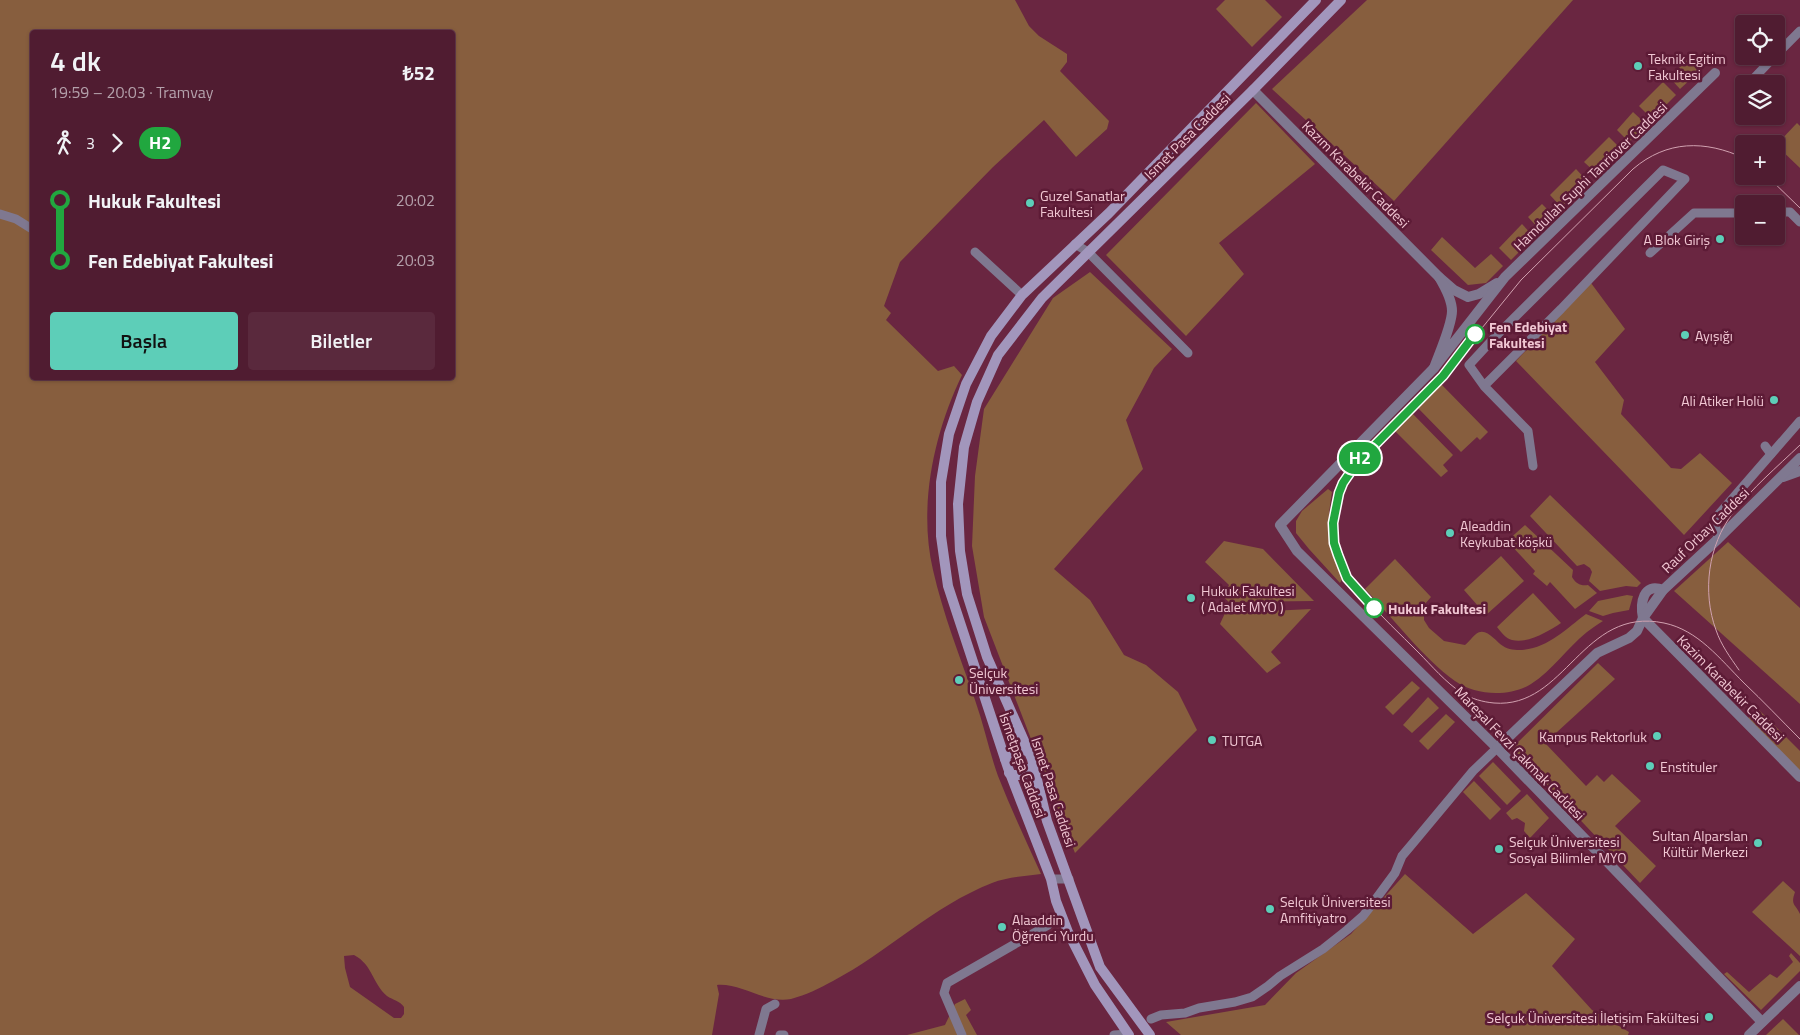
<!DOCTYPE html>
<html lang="tr">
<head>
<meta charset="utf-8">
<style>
	body { margin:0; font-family:"Titillium Web",sans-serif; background:#5a293d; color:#f1f3f6; height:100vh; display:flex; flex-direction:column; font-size:19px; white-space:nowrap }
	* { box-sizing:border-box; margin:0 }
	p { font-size:16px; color:#b4a1ab }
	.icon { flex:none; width:28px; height:28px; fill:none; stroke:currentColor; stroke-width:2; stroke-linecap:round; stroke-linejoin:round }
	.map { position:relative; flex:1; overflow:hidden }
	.sheet { position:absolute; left:30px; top:30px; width:425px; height:350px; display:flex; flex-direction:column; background:#501c31; border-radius:5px; box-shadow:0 1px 4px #0004,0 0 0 1px #673a4d }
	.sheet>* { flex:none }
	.badge { padding:0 10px; border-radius:16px; font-size:18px; line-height:32px }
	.buttons { position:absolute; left:1735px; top:15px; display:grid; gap:10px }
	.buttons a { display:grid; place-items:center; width:50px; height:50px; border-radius:5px; background:#501c31; box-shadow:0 1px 4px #0004,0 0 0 1px #673a4d; font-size:25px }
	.map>.badge { position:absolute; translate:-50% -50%; box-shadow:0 0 0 2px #fff }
	.legs { display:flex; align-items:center; gap:8px; height:55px; padding:0 20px; font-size:16px }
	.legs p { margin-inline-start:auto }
	.head { display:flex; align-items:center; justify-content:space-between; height:85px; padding:0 20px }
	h1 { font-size:28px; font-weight:600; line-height:38px }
	.cta { display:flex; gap:10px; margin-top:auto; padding:10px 20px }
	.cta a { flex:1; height:58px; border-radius:5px; background:#5dceb8; color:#111; font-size:20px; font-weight:600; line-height:58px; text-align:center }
	.cta a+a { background:#5a293d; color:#f1f3f6 }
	ul { padding:0 20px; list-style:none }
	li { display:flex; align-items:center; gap:18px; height:60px; font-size:19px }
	li i { display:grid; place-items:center; width:8px; height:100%; margin:0 6px; background:currentColor }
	li i::after { content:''; width:12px; height:12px; margin:-6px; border:4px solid; border-radius:50%; background:#501c31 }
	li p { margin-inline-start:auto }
	li:first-child i { background:linear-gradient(#0000 50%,currentColor 0) }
	li:last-child i { background:linear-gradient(currentColor 50%,#0000 0) }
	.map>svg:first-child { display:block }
	.green { fill:#875e3e; fill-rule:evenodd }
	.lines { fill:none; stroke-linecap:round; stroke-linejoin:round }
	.minor { stroke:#7f7890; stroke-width:9 }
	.tertiary { stroke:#7f7890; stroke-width:10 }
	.secondary { stroke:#a296bc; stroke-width:10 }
	.tram { stroke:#d1a1b0; stroke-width:1 }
	.line-1-casing { stroke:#fff; stroke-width:11 }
	.line-1 { stroke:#21a73f; stroke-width:8 }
	.poi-dot { fill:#5dceb8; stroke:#5d1b36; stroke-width:2 }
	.stop-1-dot { fill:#fff; stroke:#21a73f; stroke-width:2.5 }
	.labels { text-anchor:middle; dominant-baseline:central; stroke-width:5; stroke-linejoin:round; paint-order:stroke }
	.poi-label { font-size:14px; fill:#f1c7d3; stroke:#5d1b36; text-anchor:start }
	.street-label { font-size:14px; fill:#f1c7d3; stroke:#5d1b36 }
	.stop-label { font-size:14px; font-weight:bold; fill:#f1c7d3; stroke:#5d1b36; text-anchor:start }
</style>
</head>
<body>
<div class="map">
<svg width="1800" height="1035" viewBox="0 0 1800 1035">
	<rect width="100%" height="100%" fill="#6a2641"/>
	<g class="green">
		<path d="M 0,0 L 1015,0 L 1029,26 L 1039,36 L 1067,54 L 1067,62 L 1060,71 L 1109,121 L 1107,129 L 1076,157 L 1044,120 L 993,167 L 900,262 L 884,306 L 891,313 L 886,320 L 938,371 L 954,366 L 962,375 C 934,433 918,506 933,570 C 943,614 960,657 975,700 C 984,725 989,751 998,776 C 1011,809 1026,841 1041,874 C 1025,876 1007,877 992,883 C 933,906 888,952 833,981 C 820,988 806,995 791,999 C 765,1004 742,983 717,985 L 719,994 L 712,1035 L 0,1035 ZM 32,32 L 452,32 L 452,378 L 32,378 ZM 354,955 C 373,965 372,983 387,996 C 393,1000 400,1001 404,1007 L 404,1014 L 401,1018 L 394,1018 L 350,987 L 345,968 L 344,956 Z"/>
		<path d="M 1225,0 L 1265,0 L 1282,17 L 1252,47 L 1216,9 Z"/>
		<path d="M 1367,0 L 1573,0 L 1394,201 L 1272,89 Z"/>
		<path d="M 1693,55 L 1704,67 L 1680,89 L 1669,77 Z"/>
		<path d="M 1663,82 L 1676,95 L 1652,119 L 1639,106 Z"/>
		<path d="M 1256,103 L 1315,164 L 1219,243 L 1244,274 L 1186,336 L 1106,255 Z"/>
		<path d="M 1633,112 L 1646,124 L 1629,142 L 1617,130 Z"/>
		<path d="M 1797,123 L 1800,126 L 1800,168 L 1776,145 Z"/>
		<path d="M 1609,137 L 1621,149 L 1596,173 L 1584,162 Z"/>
		<path d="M 1576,169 L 1588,182 L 1561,207 L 1550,195 Z"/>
		<path d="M 1542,204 L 1553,215 L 1539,229 L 1528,217 Z"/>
		<path d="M 1522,224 L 1534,237 L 1511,260 L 1499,248 Z"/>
		<path d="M 1442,237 L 1475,268 L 1491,254 L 1503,266 L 1486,283 L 1468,285 L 1431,250 Z"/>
		<path d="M 1090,272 L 1172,349 L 1154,368 L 1126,420 L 1143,469 L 1054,569 L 1090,600 L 1124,655 L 1146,665 L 1178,692 L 1197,730 L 1075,853 L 984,617 L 972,546 L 975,476 L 984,409 L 1053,298 Z"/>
		<path d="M 1591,283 L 1625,329 L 1595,362 L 1624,400 L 1621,414 L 1671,468 L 1681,469 L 1700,453 L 1732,483 L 1684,535 L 1516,361 Z"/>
		<path d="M 1441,384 L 1488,432 L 1480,440 L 1477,437 L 1461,452 L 1417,407 Z"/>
		<path d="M 1411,412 L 1453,455 L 1443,465 L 1448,471 L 1441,477 L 1393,429 Z"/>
		<path d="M 1328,489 L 1332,492 C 1326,529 1327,545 1343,578 L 1340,583 L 1309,549 L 1296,533 L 1296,521 L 1302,511 Z"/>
		<path d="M 1550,495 L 1641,583 L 1637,587 L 1626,586 L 1600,591 L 1589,581 L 1592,572 L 1590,568 L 1584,564 L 1577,566 L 1530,516 Z"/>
		<path d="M 1525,525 L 1573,570 L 1572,577 C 1576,584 1581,586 1588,585 L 1597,593 L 1575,609 L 1550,582 L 1547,586 L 1533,574 L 1535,571 L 1507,541 Z"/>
		<path d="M 1224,541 L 1263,549 L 1314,601 L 1229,602 L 1220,594 L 1227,589 L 1229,585 L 1205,562 Z"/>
		<path d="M 1728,542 L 1800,608 L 1800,704 L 1674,591 Z"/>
		<path d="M 1501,556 L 1524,581 L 1486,615 L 1464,590 Z"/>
		<path d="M 1395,559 L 1431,597 L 1425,604 L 1424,610 L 1424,620 L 1429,628 L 1444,641 L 1465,645 C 1470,641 1472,637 1476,634 C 1486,626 1496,642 1503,646 C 1508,650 1516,650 1522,650 C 1548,648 1566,629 1586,614 L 1603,621 C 1597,625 1592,628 1587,632 C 1567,648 1553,670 1531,684 C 1510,697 1476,696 1455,681 C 1423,658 1393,618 1365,589 Z"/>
		<path d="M 1533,593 L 1561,623 C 1549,631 1528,644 1512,640 C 1506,639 1501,632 1497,627 Z"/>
		<path d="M 1627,595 L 1633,596 L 1629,610 L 1613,613 L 1603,616 L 1589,611 L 1598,601 Z"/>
		<path d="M 1311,609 L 1271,652 L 1281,663 L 1267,673 L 1220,624 L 1225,613 Z"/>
		<path d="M 1598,663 L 1615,679 L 1545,743 L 1586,786 L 1597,775 L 1604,782 L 1612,774 L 1641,801 L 1615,826 L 1656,866 L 1640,883 L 1512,748 Z"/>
		<path d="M 1412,681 L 1420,688 L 1393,715 L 1385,707 Z"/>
		<path d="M 1428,697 L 1439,708 L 1412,733 L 1403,725 Z"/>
		<path d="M 1758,709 L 1800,751 L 1800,772 L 1747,719 Z"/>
		<path d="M 1446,714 L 1455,722 L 1428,750 L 1419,741 Z"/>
		<path d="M 1493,762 L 1521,791 L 1507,805 L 1479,776 Z"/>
		<path d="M 1474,781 L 1501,809 L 1490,820 L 1463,792 Z"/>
		<path d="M 1527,794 L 1549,818 L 1530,838 L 1524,831 L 1525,823 L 1517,818 L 1512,820 L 1506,813 Z"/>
		<path d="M 1405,874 L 1473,934 L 1526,893 L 1575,939 L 1552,966 L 1592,1010 L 1629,1032 L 1628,1035 L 1181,1035 L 1166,1022 L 1265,1005 L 1296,973 L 1351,934 Z"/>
		<path d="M 1783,881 L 1795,892 C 1790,906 1796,904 1800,914 C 1800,921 1800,948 1800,956 L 1752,912 Z"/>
		<path d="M 1791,953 L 1800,963 L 1800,971 L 1761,1010 L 1724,974 L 1727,972 L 1749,992 L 1770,974 L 1777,978 L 1793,962 L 1789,956 Z"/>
		<path d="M 965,999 L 971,1010 L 966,1015 L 977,1035 L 907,1035 L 945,1025 L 955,1004 Z"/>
		<path d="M 1783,1019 L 1799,1035 L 1766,1035 Z"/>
	</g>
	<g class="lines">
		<g class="minor">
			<path d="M 1776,55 L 1800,31"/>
			<path d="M 1754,78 L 1775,56"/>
			<path d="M 1776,212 L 1790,212 L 1800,222"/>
			<path d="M 0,214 L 16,219 L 32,229"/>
			<path d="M 1075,244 L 1088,252 L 1188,353"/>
			<path d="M 975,252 L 1022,295"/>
			<path d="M 1650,253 L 1694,213 L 1744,213"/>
			<path d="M 1484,386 L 1561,309 L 1685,179 L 1663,170 L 1493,339 L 1469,365 L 1484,386 L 1528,431 L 1533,466"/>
			<path d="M 1765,446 L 1771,454"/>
			<path d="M 1718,539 L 1715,523 L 1719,514 L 1800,421"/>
			<path d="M 1051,879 L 1069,879"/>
			<path d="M 1151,1019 L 1161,1015 L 1185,1013 L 1199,1008 L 1235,1002 L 1252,997 L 1268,986 L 1280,976 L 1323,949 L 1347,930 L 1363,916 L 1370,907 L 1395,873 L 1402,856 L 1413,843 L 1473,771 L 1497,748"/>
			<path d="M 759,1035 L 766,1009 L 775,1004"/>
			<path d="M 780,1035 L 784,1035"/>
			<path d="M 962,1035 L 944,993 L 947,983 L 1048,925"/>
			<path d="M 1114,1035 L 1128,1034"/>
		</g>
		<g class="tertiary">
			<path d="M 1253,90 L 1439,277 L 1454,290 L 1468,297 L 1479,294 L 1497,283"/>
			<path d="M 1439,277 C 1445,287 1452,300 1452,311 C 1452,325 1439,354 1434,368 L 1505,277 L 1715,73"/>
			<path d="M 1434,368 L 1280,525 L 1297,551 L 1497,748 L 1762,1022"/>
			<path d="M 1783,477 L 1800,471"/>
			<path d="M 1643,618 L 1800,777"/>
			<path d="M 1643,618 C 1640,603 1643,582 1663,590"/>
			<path d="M 1497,748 L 1597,653 L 1629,638 L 1637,631 L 1643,618 L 1663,590 L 1718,539 L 1800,458"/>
			<path d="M 1749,1035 L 1800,986"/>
		</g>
		<g class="secondary">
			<path d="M 1005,759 C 1009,749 1018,747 1029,752"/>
			<path d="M 1009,773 L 1013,775 L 1023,775 L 1033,766"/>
			<path d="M 1129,1035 L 1095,985 L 1068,932 L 1056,901 L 1051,879 L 1008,768 L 948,586 L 941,536 L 941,482 L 949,434 L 966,384 L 991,336 L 1022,295 L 1109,213 L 1316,0"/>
			<path d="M 1150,1035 L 1100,967 L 1047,821 L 1032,759 L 987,657 L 967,594 L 960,551 L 958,504 L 964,447 L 977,402 L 998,355 L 1042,298 L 1253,90 L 1341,0"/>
		</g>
		<g class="tram">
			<path d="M 1744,158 C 1705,140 1667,140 1633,169 L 1521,280 L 1443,376 L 1352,468 C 1330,499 1327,537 1344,571 C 1350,582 1358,589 1365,598 C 1382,617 1400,634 1418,652 C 1432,666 1445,682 1462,693 C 1472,699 1483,702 1494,703 C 1566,709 1582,606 1664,623 C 1698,630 1720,659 1744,683 C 1763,701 1781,720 1800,739"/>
			<path d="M 1767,176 L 1800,208"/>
			<path d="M 1739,670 C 1730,657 1721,645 1716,630 C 1702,592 1708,545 1733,513 C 1752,488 1777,467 1800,445"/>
		</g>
	</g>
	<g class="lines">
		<defs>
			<path id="line-1" d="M 1374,608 L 1347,578 L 1338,555 L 1334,543 L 1333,523 L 1339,493 L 1343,483 L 1356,464 L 1443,376 L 1475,334"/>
		</defs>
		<use href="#line-1" class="line-1-casing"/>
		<use href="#line-1" class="line-1"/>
	</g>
	<g class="poi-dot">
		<circle cx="1638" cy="66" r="5"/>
		<circle cx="1030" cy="203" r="5"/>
		<circle cx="1720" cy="239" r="5"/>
		<circle cx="1685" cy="335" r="5"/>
		<circle cx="1774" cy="400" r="5"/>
		<circle cx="1450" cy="533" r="5"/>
		<circle cx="1191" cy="598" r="5"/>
		<circle cx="959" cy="680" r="5"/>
		<circle cx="1657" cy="736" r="5"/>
		<circle cx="1212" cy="740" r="5"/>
		<circle cx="1650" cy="766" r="5"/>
		<circle cx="1758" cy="843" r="5"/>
		<circle cx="1499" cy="849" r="5"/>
		<circle cx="1270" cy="909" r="5"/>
		<circle cx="1002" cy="927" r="5"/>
		<circle cx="1709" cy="1017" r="5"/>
	</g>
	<g class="stop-1-dot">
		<circle cx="1475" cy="334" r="9"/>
		<circle cx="1374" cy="608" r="9"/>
	</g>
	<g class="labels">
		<g class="poi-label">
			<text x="1648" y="58">Teknik Egitim<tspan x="1648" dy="16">Fakultesi</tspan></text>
			<text x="1040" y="195">Guzel Sanatlar<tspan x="1040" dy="16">Fakultesi</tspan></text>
			<text x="1710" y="239" text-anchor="end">A Blok Giriş</text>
			<text x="1695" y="335">Ayışığı</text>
			<text x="1764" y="400" text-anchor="end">Ali Atiker Holü</text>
			<text x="1460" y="525">Aleaddin<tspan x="1460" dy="16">Keykubat köşkü</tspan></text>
			<text x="1201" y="590">Hukuk Fakultesi<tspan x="1201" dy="16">( Adalet MYO )</tspan></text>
			<text x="969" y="672">Selçuk<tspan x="969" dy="16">Üniversitesi</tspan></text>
			<text x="1647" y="736" text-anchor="end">Kampus Rektorluk</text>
			<text x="1222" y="740">TUTGA</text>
			<text x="1660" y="766">Enstituler</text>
			<text x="1748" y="835" text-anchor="end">Sultan Alparslan<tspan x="1748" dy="16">Kültür Merkezi</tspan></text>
			<text x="1509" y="841">Selçuk Üniversitesi<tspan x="1509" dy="16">Sosyal Bilimler MYO</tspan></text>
			<text x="1280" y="901">Selçuk Üniversitesi<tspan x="1280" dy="16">Amfitiyatro</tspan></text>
			<text x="1012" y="919">Alaaddin<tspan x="1012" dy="16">Öğrenci Yurdu</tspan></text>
			<text x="1699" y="1017" text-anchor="end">Selçuk Üniversitesi İletişim Fakültesi</text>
		</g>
		<g class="street-label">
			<text transform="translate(1187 136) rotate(-45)">Ismet Pasa Caddesi</text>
			<text transform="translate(1356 174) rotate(45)">Kazım Karabekir Caddesi</text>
			<text transform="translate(1590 176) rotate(-44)">Hamdullah Suphi Tanriover Caddesi</text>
			<text transform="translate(1705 530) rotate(-44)">Rauf Orbay Caddesi</text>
			<text transform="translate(1731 688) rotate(45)">Kazim Karabekir Caddesi</text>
			<text transform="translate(1520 753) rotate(46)">Mareşal Fevzi Çakmak Caddesi</text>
			<text transform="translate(1023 765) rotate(70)">İsmetpaşa Caddesi</text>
			<text transform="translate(1054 792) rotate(72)">Ismet Pasa Caddesi</text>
		</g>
		<g class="stop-label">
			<text x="1489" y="326">Fen Edebiyat<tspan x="1489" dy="16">Fakultesi</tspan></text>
			<text x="1388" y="608">Hukuk Fakultesi</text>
		</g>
	</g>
</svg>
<div class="buttons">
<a><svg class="icon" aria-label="locate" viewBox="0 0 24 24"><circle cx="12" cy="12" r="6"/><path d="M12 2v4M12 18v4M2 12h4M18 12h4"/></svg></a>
<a><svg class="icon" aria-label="layers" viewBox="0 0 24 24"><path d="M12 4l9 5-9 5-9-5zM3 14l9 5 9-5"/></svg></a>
<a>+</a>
<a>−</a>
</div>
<b class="badge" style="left:1360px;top:458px;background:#21a73f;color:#fff">H2</b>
<section class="sheet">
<div class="head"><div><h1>4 dk</h1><p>19:59 – 20:03 · Tramvay</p></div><b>₺52</b></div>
<div class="legs"><svg class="icon" aria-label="walk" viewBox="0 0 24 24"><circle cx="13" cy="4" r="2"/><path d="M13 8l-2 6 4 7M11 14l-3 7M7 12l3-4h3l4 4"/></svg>3<svg class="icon" aria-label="forward" viewBox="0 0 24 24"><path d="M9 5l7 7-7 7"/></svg><b class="badge" style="background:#21a73f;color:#fff">H2</b></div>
<ul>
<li><i style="color:#21a73f"></i><b>Hukuk Fakultesi</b><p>20:02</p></li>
<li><i style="color:#21a73f"></i><b>Fen Edebiyat Fakultesi</b><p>20:03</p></li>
</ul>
<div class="cta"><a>Başla</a><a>Biletler</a></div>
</section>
</div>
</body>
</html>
